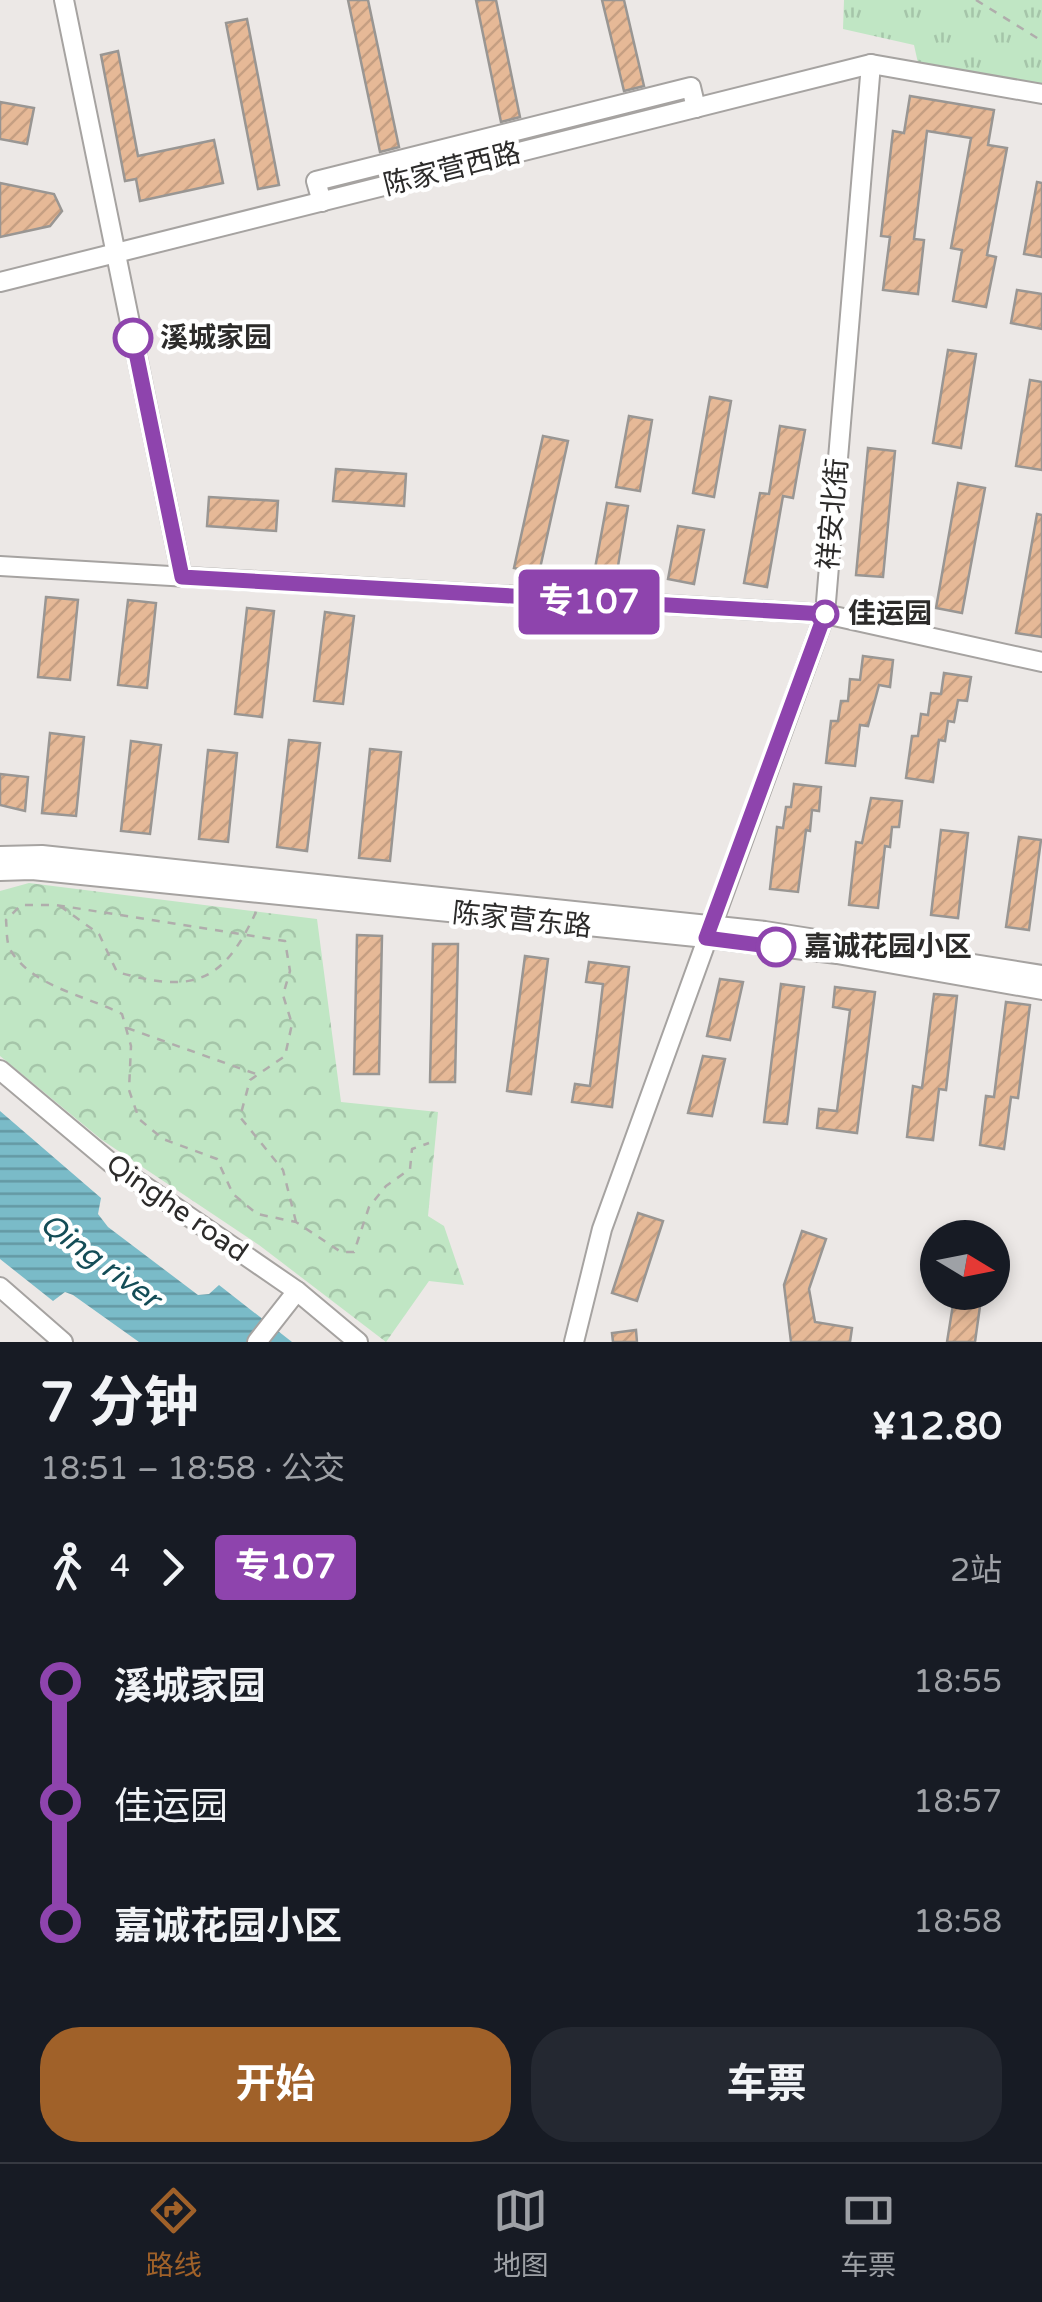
<!DOCTYPE html>
<html lang="zh">
<head>
<meta charset="utf-8">
<style>
	body { margin:0; font-family:"Varela Round","Noto Sans SC",sans-serif; background:#242831; color:#f1f3f6; height:100vh; display:flex; flex-direction:column; font-size:38px; white-space:nowrap }
	* { box-sizing:border-box; margin:0 }
	p { font-size:32px; color:#9ea1a6 }
	.icon { flex:none; width:55px; height:55px; fill:none; stroke:currentColor; stroke-width:2; stroke-linecap:round; stroke-linejoin:round }
	.map { position:relative; height:1342px; overflow:hidden }
	.side { display:flex; flex-direction:column; background:#171b24; flex:1 }
	.side>* { flex:none }
	.badge { padding:0 20px; border-radius:8px; font-size:35px; line-height:65px }
	.needle { width:65px; rotate:100deg }
	.buttons { position:absolute; left:920px; top:1220px; display:grid; gap:20px }
	.buttons a { display:grid; place-items:center; width:90px; height:90px; border-radius:50%; background:#171b24; box-shadow:0 5px 15px #0003; font-size:50px }
	.map>.badge { position:absolute; translate:-50% -50%; box-shadow:0 0 0 5px #fff }
	.legs { display:flex; align-items:center; gap:15px; height:110px; padding:0 40px; font-size:32px }
	.legs p { margin-inline-start:auto }
	.overview { display:flex; align-items:center; justify-content:space-between; height:170px; padding:0 40px }
	h1 { font-size:55px; font-weight:700; line-height:75px }
	.primary-button { display:flex; gap:20px; margin-top:auto; padding:20px 40px }
	.primary-button a { flex:1; height:115px; border-radius:40px; background:#a06129; color:#fff; font-size:40px; font-weight:700; line-height:115px; text-align:center }
	.primary-button a+a { background:#242831; color:#f1f3f6 }
	ul { padding:0 40px; list-style:none }
	li { display:flex; align-items:center; gap:35px; height:120px; font-size:38px }
	li i { display:grid; place-items:center; width:15px; height:100%; margin:0 12px; background:currentColor }
	li i::after { content:''; width:25px; height:25px; margin:-12px; border:8px solid; border-radius:50%; background:#171b24 }
	li p { margin-inline-start:auto }
	li:first-child i { background:linear-gradient(#0000 50%,currentColor 0) }
	li:last-child i { background:linear-gradient(currentColor 50%,#0000 0) }
	.menu { display:flex; justify-content:space-around; align-items:center; height:140px; border-top:2px solid #363941; background:#171b24; font-size:28px; color:#9ea1a6 }
	.menu a { display:grid; justify-items:center; gap:5px }
	.menu .current { color:#a06129 }
	.map>svg:first-child { display:block }
	.forest { fill:url(#forest-crowns) }
	.park { fill:url(#park-tufts) }
	.water { fill:url(#water-rules) }
	.building { fill:url(#building-hatch); stroke:#999693; stroke-width:2.5 }
	.lines { fill:none; stroke-linecap:round; stroke-linejoin:round }
	.minor-casing { stroke:#a6a3a1; stroke-width:22 }
	.path { stroke:#b0adac; stroke-width:2.5; stroke-dasharray:8 8; stroke-linecap:butt }
	.minor { stroke:#fff; stroke-width:18 }
	.line-1-casing { stroke:#fff; stroke-width:22 }
	.line-1 { stroke:#8e44ad; stroke-width:15 }
	.stop-1-dot { fill:#fff; stroke:#8e44ad; stroke-width:5 }
	.labels { text-anchor:middle; dominant-baseline:central; stroke-width:9; stroke-linejoin:round; paint-order:stroke }
	.street-label { font-size:28px; fill:#2c2b2a; stroke:#fff }
	.stop-label { font-size:28px; font-weight:bold; fill:#2c2b2a; stroke:#fff; text-anchor:start }
	.water-label { font-size:30px; font-style:italic; fill:#144d57; stroke:#fff }
</style>
</head>
<body>
<div class="map">
<svg width="1042" height="1342" viewBox="0 0 1042 1342">
	<defs>
		<pattern id="forest-crowns" width="20" height="18" patternUnits="userSpaceOnUse" patternTransform="scale(2.5)"><rect width="20" height="18" fill="#c0e6c4"/><path d="M2 6a3 3 0 1 1 6 0M12 15a3 3 0 1 1 6 0" fill="none" stroke="#a5c5a9"/></pattern>
		<pattern id="park-tufts" width="24" height="20" patternUnits="userSpaceOnUse" patternTransform="scale(2.5)"><rect width="24" height="20" fill="#c0e6c4"/><path d="M3 7l-1-3M5 7V3M7 7l1-3M15 17l-1-3M17 17v-4M19 17l1-3" fill="none" stroke="#a5c5a9"/></pattern>
		<pattern id="water-rules" width="6" height="5" patternUnits="userSpaceOnUse" patternTransform="scale(2.5)"><rect width="6" height="5" fill="#7abbc8"/><path d="M0 2.5h6" fill="none" stroke="#6498a3"/></pattern>
		<pattern id="building-hatch" width="6" height="6" patternUnits="userSpaceOnUse" patternTransform="scale(2.5)"><rect width="6" height="6" fill="#e6b997"/><path d="M-1 1l2-2M0 6l6-6M5 7l2-2" fill="none" stroke="#c59f82"/></pattern>
	</defs>
	<rect width="100%" height="100%" fill="#ece8e6"/>
	<path class="forest" d="M 29,883 L 317,919 L 341,1102 L 438,1112 L 428,1216 L 444,1226 L 464,1285 L 429,1281 L 386,1342 L 259,1245 L 102,1140 L 0,1056 L 0,891 Z"/>
	<path class="park" d="M 844,0 L 1042,0 L 1042,94 L 920,72 L 914,45 L 843,29 Z"/>
	<path class="water" d="M 0,1111 L 101,1198 L 98,1214 L 108,1227 L 198,1295 L 209,1294 L 219,1285 L 292,1342 L 139,1342 L 73,1295 L 65,1292 L 53,1301 L 0,1259 Z"/>
	<g class="building">
		<path d="M 348,0 L 368,0 L 399,147 L 380,152 Z"/>
		<path d="M 476,0 L 496,0 L 520,117 L 501,122 Z"/>
		<path d="M 602,0 L 624,0 L 644,86 L 624,91 Z"/>
		<path d="M 247,19 L 279,185 L 258,189 L 226,23 Z"/>
		<path d="M 118,51 L 138,156 L 214,140 L 223,183 L 140,201 L 136,179 L 125,181 L 101,55 Z"/>
		<path d="M 910,96 L 994,110 L 988,145 L 1007,148 L 987,255 L 996,257 L 986,307 L 953,301 L 962,250 L 951,248 L 971,138 L 927,131 L 914,239 L 924,240 L 918,294 L 883,290 L 890,237 L 881,236 L 893,131 L 904,133 Z"/>
		<path d="M 0,102 L 34,108 L 27,144 L 0,139 Z"/>
		<path d="M 1037,182 L 1042,183 L 1042,257 L 1024,254 Z"/>
		<path d="M 0,183 L 54,194 L 62,211 L 50,226 L 0,237 Z"/>
		<path d="M 1017,290 L 1042,294 L 1042,329 L 1011,323 Z"/>
		<path d="M 948,350 L 976,354 L 961,448 L 933,443 Z"/>
		<path d="M 1030,380 L 1042,382 L 1042,470 L 1016,466 Z"/>
		<path d="M 710,397 L 731,401 L 714,497 L 693,493 Z"/>
		<path d="M 629,416 L 652,420 L 640,491 L 616,487 Z"/>
		<path d="M 780,426 L 805,430 L 793,498 L 783,496 L 767,587 L 744,583 L 760,493 L 769,494 Z"/>
		<path d="M 543,436 L 568,441 L 539,573 L 514,568 Z"/>
		<path d="M 868,448 L 895,451 L 883,577 L 856,575 Z"/>
		<path d="M 336,469 L 406,474 L 404,506 L 333,501 Z"/>
		<path d="M 958,483 L 985,488 L 962,613 L 936,608 Z"/>
		<path d="M 209,497 L 278,501 L 276,531 L 207,526 Z"/>
		<path d="M 607,503 L 628,506 L 616,578 L 594,574 Z"/>
		<path d="M 1037,514 L 1042,515 L 1042,637 L 1016,633 Z"/>
		<path d="M 678,526 L 704,530 L 694,584 L 668,579 Z"/>
		<path d="M 46,597 L 78,600 L 70,680 L 38,677 Z"/>
		<path d="M 128,600 L 156,603 L 147,688 L 118,685 Z"/>
		<path d="M 247,608 L 274,611 L 262,717 L 235,714 Z"/>
		<path d="M 325,612 L 354,616 L 343,704 L 314,701 Z"/>
		<path d="M 863,656 L 893,660 L 890,687 L 879,685 L 868,726 L 860,725 L 855,766 L 826,763 L 831,721 L 838,721 L 841,701 L 848,701 L 850,679 L 860,680 Z"/>
		<path d="M 944,673 L 971,677 L 967,701 L 958,700 L 954,722 L 948,721 L 945,741 L 939,740 L 933,782 L 906,778 L 912,736 L 918,736 L 921,714 L 928,715 L 931,693 L 941,694 Z"/>
		<path d="M 50,733 L 84,737 L 76,816 L 42,813 Z"/>
		<path d="M 289,740 L 320,743 L 307,851 L 277,847 Z"/>
		<path d="M 131,741 L 161,745 L 150,834 L 121,831 Z"/>
		<path d="M 370,749 L 401,752 L 390,861 L 359,858 Z"/>
		<path d="M 208,750 L 237,753 L 228,842 L 199,839 Z"/>
		<path d="M 0,774 L 28,777 L 25,811 L 0,805 Z"/>
		<path d="M 794,784 L 821,787 L 819,811 L 812,810 L 810,831 L 806,830 L 798,892 L 770,889 L 777,827 L 783,828 L 786,807 L 791,807 Z"/>
		<path d="M 871,798 L 902,801 L 899,827 L 892,827 L 890,847 L 885,846 L 878,908 L 849,905 L 856,842 L 862,843 Z"/>
		<path d="M 941,830 L 968,833 L 958,918 L 931,915 Z"/>
		<path d="M 1019,837 L 1041,840 L 1029,930 L 1006,927 Z"/>
		<path d="M 357,935 L 382,936 L 379,1074 L 354,1074 Z"/>
		<path d="M 433,944 L 458,944 L 455,1082 L 430,1082 Z"/>
		<path d="M 525,956 L 548,959 L 531,1094 L 507,1091 Z"/>
		<path d="M 589,962 L 629,967 L 612,1107 L 572,1102 L 575,1084 L 590,1086 L 598,1026 L 603,984 L 586,982 Z"/>
		<path d="M 720,979 L 743,982 L 730,1040 L 707,1036 Z"/>
		<path d="M 781,984 L 804,987 L 787,1124 L 764,1122 Z"/>
		<path d="M 835,987 L 875,992 L 857,1133 L 817,1128 L 819,1109 L 837,1111 L 850,1010 L 833,1007 Z"/>
		<path d="M 934,994 L 957,996 L 946,1090 L 939,1089 L 933,1140 L 907,1137 L 913,1086 L 922,1088 Z"/>
		<path d="M 1006,1002 L 1030,1005 L 1018,1098 L 1011,1097 L 1004,1149 L 980,1145 L 986,1096 L 994,1097 Z"/>
		<path d="M 703,1056 L 725,1059 L 712,1116 L 688,1113 Z"/>
		<path d="M 638,1213 L 663,1221 L 637,1301 L 612,1293 Z"/>
		<path d="M 802,1231 L 826,1239 L 809,1289 L 815,1322 L 852,1328 L 850,1342 L 791,1342 L 784,1285 Z"/>
		<path d="M 955,1292 L 982,1292 L 975,1342 L 947,1342 Z"/>
		<path d="M 636,1330 L 637,1342 L 613,1342 L 612,1333 Z"/>
	</g>
	<g class="lines">
		<defs>
			<g id="minor">
				<path d="M 64,0 L 182,577"/>
				<path d="M 322,202 L 316,181 L 691,87 L 696,108"/>
				<path d="M 0,282 L 871,64 L 1042,94"/>
				<path d="M 0,566 L 825,614 L 1042,662"/>
				<path d="M 0,856 L 42,855 L 765,931 L 1042,975"/>
				<path d="M 0,871 L 32,870 L 706,938 L 837,954 L 1042,990"/>
				<path d="M 0,1070 L 111,1163 L 297,1291 L 358,1342"/>
				<path d="M 0,1287 L 63,1342"/>
				<path d="M 257,1342 L 297,1291"/>
				<path d="M 574,1342 L 602,1229 L 825,614 L 871,64"/>
			</g>
		</defs>
		<use href="#minor" class="minor-casing"/>
		<g class="path">
			<path d="M 976,0 L 1042,41"/>
			<path d="M 60,906 L 99,934 L 117,972 C 192,993 222,985 256,912"/>
			<path d="M 127,1028 L 256,1074"/>
			<path d="M 296,1222 L 283,1170 L 240,1117 L 250,1080 L 285,1056 L 292,1024 L 283,995 L 290,971 L 285,941 L 56,905 L 21,905 L 6,920 C 7,929 6,944 11,951 C 33,987 87,996 122,1014 L 131,1046 L 129,1090 L 139,1119 L 163,1139 L 217,1159 L 233,1194 L 257,1214 L 296,1222 L 341,1252 L 354,1252 L 369,1207 L 386,1186 L 410,1169 L 412,1149 L 429,1143"/>
		</g>
		<use href="#minor" class="minor"/>
	</g>
	<g class="lines">
		<defs>
			<path id="line-1" d="M 133,338 L 182,577 L 825,614 L 706,938 L 776,947"/>
		</defs>
		<use href="#line-1" class="line-1-casing"/>
		<use href="#line-1" class="line-1"/>
	</g>
	<g class="stop-1-dot">
		<circle cx="133" cy="338" r="18"/>
		<circle cx="825" cy="614" r="12"/>
		<circle cx="776" cy="947" r="18"/>
	</g>
	<g class="labels">
		<g class="street-label">
			<text transform="translate(452 169) rotate(-14)">陈家营西路</text>
			<text transform="translate(833 514) rotate(-85)">祥安北街</text>
			<text transform="translate(522 920) rotate(6)">陈家营东路</text>
			<text transform="translate(177 1208) rotate(35)">Qinghe road</text>
		</g>
		<g class="stop-label">
			<text x="160" y="338">溪城家园</text>
			<text x="848" y="614">佳运园</text>
			<text x="804" y="947">嘉诚花园小区</text>
		</g>
		<g class="water-label">
			<text transform="translate(100 1261) rotate(36)">Qing river</text>
		</g>
	</g>
</svg>
<div class="buttons">
<a><svg class="needle" viewBox="-14 -14 28 28"><path d="M0-13l5 13h-10z" fill="#e53935"/><path d="M0 13l5-13h-10z" fill="#9ea1a6"/></svg></a>
</div>
<b class="badge" style="left:589px;top:602px;background:#8e44ad;color:#fff">专107</b>
</div>
<section class="side">
<div class="overview"><div><h1>7 分钟</h1><p>18:51 – 18:58 · 公交</p></div><b>¥12.80</b></div>
<div class="legs"><svg class="icon" aria-label="walk" viewBox="0 0 24 24"><circle cx="13" cy="4" r="2"/><path d="M13 8l-2 6 4 7M11 14l-3 7M7 12l3-4h3l4 4"/></svg>4<svg class="icon" aria-label="forward" viewBox="0 0 24 24"><path d="M9 5l7 7-7 7"/></svg><b class="badge" style="background:#8e44ad;color:#fff">专107</b><p>2站</p></div>
<ul>
<li><i style="color:#8e44ad"></i><b>溪城家园</b><p>18:55</p></li>
<li><i style="color:#8e44ad"></i><span>佳运园</span><p>18:57</p></li>
<li><i style="color:#8e44ad"></i><b>嘉诚花园小区</b><p>18:58</p></li>
</ul>
<div class="primary-button"><a>开始</a><a>车票</a></div>
</section>
<nav class="menu">
<a class="current"><svg class="icon" aria-label="directions" viewBox="0 0 24 24"><path d="M12 3l9 9-9 9-9-9zM9 14v-3h6M13 9l2 2-2 2"/></svg>路线</a>
<a><svg class="icon" aria-label="map" viewBox="0 0 24 24"><path d="M3 6l6-2 6 2 6-2v14l-6 2-6-2-6 2zM9 4v14M15 6v14"/></svg>地图</a>
<a><svg class="icon" aria-label="tickets" viewBox="0 0 24 24"><path d="M3 7h18v10H3zM15 7v10"/></svg>车票</a>
</nav>
</body>
</html>
